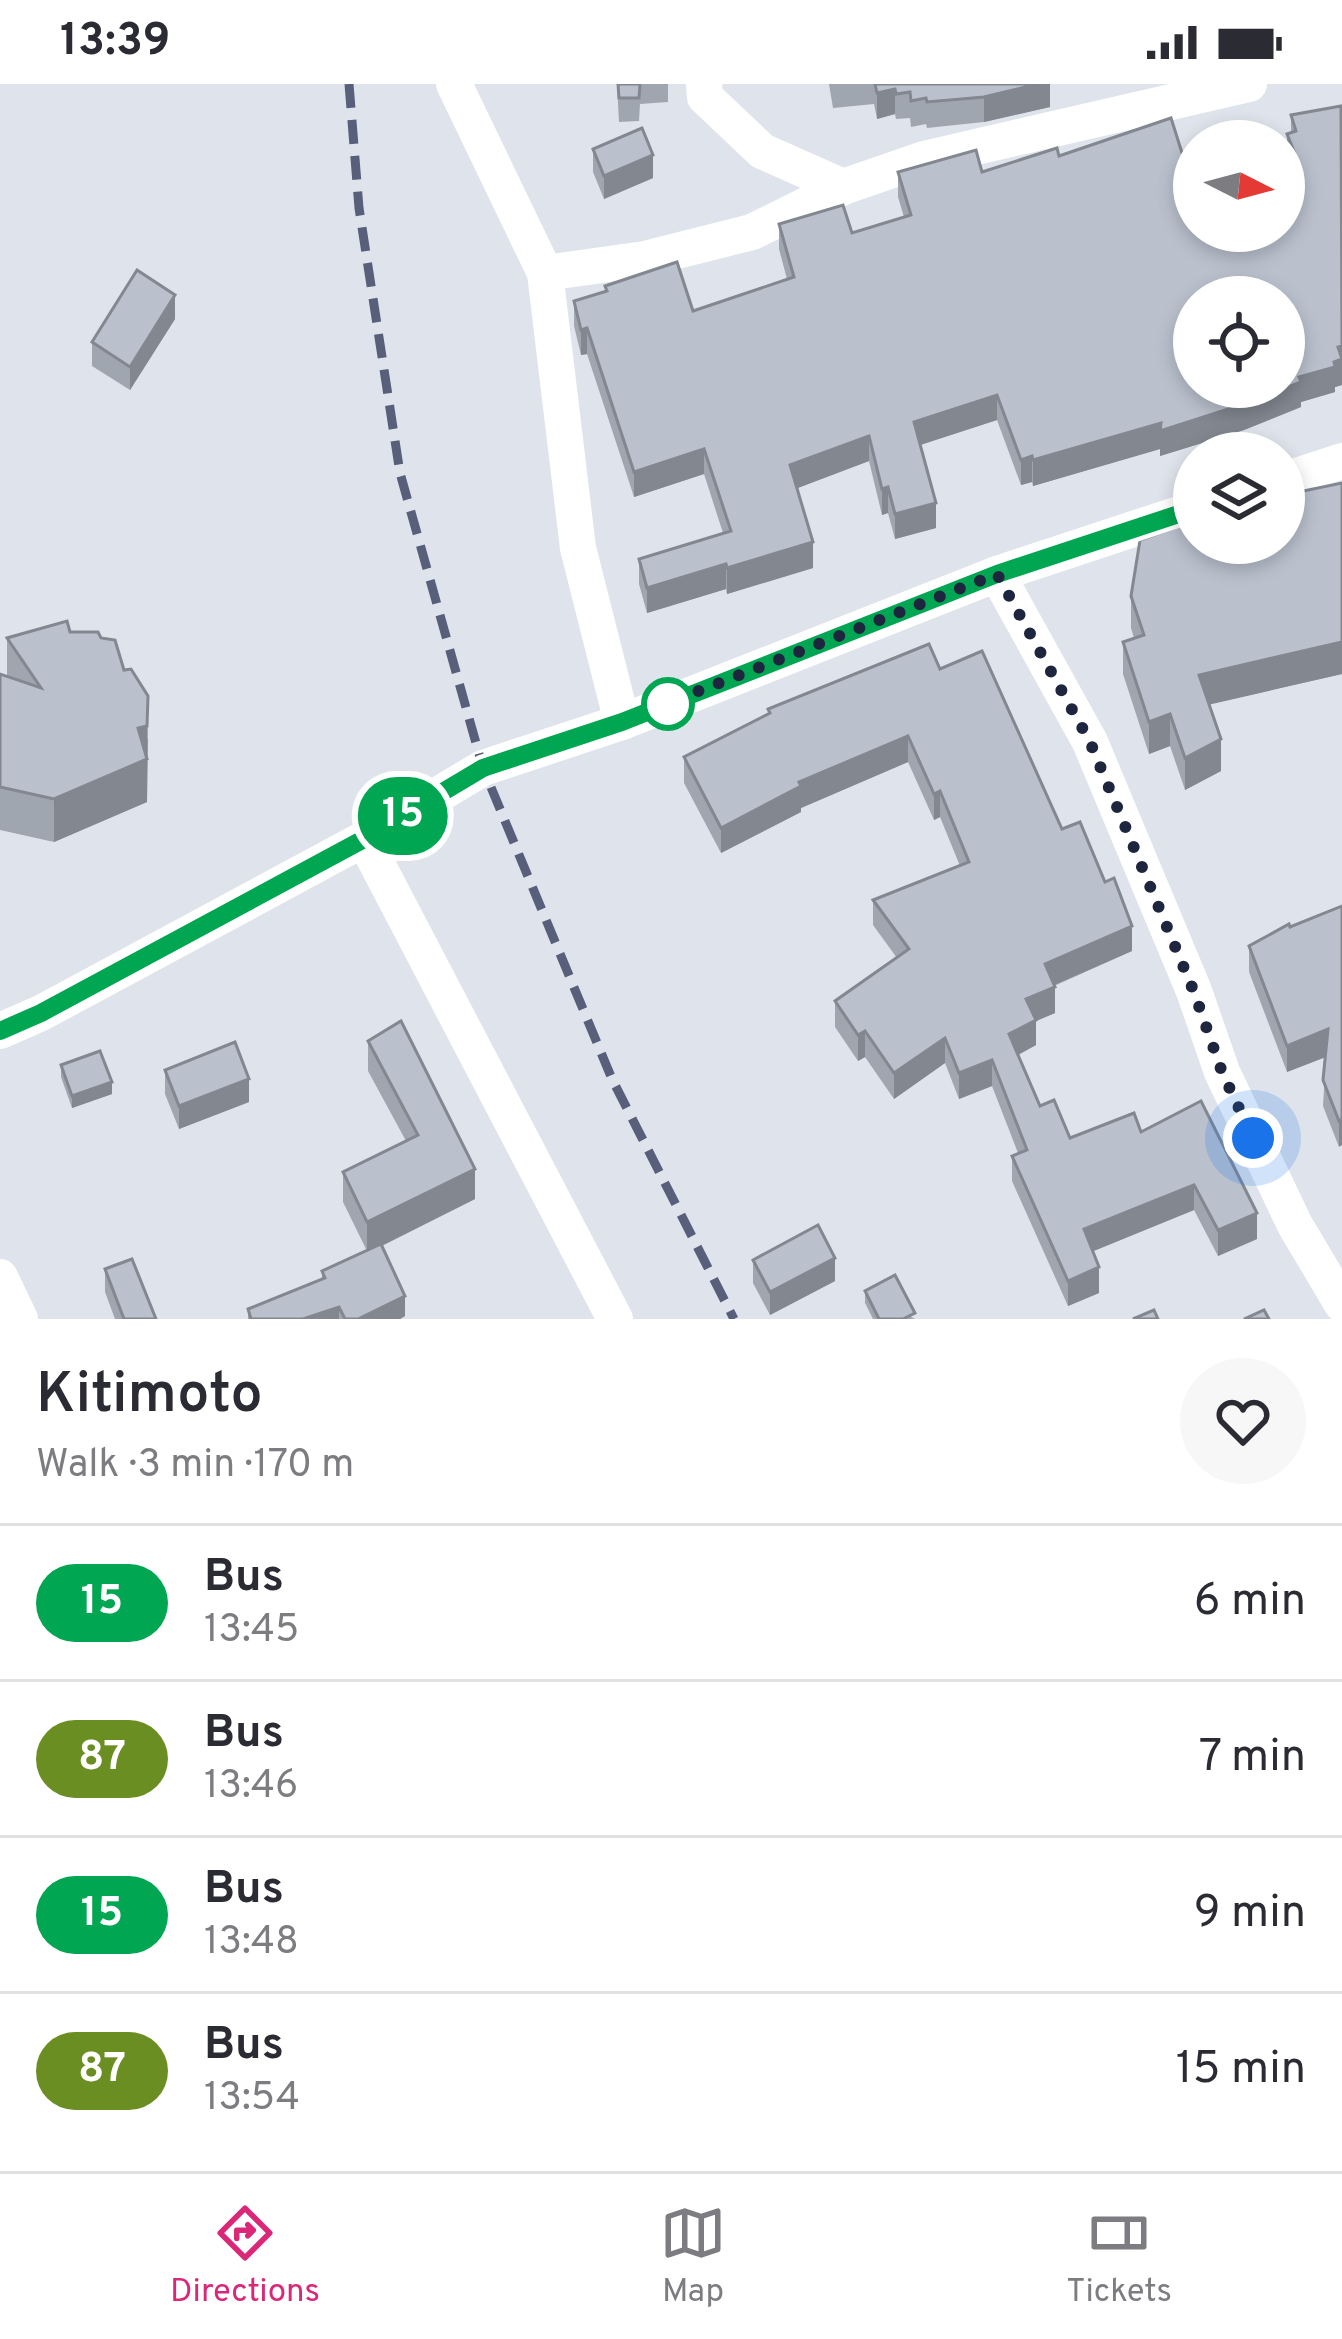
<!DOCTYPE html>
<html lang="en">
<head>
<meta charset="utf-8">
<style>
	body { margin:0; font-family:Overpass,sans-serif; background:#f7f7f7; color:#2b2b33; height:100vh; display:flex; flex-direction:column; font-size:45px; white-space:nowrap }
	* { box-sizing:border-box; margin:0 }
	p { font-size:39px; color:#7c7c81 }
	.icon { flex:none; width:66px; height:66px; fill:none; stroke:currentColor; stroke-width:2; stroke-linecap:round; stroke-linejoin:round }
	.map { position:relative; height:1235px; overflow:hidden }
	.details { display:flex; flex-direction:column; background:#fff; flex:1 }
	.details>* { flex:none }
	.badge { padding:0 24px; border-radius:39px; font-size:42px; line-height:78px }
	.needle { width:78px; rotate:96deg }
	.tools { position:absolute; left:1173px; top:36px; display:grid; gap:24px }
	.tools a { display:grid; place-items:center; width:132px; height:132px; border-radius:50%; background:#fff; box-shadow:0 6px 18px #0003; font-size:60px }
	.you { position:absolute; width:60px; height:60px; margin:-30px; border:9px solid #fff; border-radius:50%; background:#1a73e8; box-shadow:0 0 0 18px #1a73e833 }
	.map>.badge { position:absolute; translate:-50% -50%; box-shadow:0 0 0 6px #fff }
	.round { display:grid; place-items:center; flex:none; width:126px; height:126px; border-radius:63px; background:#f7f7f7 }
	.summary { display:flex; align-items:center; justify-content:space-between; height:204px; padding:0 36px }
	h1 { font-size:57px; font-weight:600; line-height:90px }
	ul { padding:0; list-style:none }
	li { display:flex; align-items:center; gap:36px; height:156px; padding:0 36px; border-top:3px solid #e1e1e2 }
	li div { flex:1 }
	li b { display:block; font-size:45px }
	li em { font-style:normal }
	li .badge { min-width:132px; font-weight:700; text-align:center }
	.status { display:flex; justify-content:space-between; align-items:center; height:84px; padding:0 60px; background:#fff; direction:ltr }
	.status svg { height:33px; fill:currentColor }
	.tabs { display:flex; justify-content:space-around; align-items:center; height:168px; border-top:3px solid #e1e1e2; background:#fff; font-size:33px; color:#7c7c81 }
	.tabs a { display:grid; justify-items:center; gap:6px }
	.tabs .on { color:#db2777 }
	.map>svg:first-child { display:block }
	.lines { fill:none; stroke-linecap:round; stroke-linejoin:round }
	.minor { stroke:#fff; stroke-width:36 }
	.rail { stroke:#585f7a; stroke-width:9; stroke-dasharray:24 12; stroke-linecap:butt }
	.wall { fill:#a0a6b0 }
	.shaded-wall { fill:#828790 }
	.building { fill:#bac1cd; stroke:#828790; stroke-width:3; fill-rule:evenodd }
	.line-casing { stroke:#fff; stroke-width:27 }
	.line { stroke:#00a651; stroke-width:18 }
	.walk { stroke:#1e253e; stroke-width:12; stroke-dasharray:0 21.6 }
	.stop-dot { fill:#fff; stroke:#00a651; stroke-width:6 }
</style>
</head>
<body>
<div class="status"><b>13:39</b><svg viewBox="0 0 49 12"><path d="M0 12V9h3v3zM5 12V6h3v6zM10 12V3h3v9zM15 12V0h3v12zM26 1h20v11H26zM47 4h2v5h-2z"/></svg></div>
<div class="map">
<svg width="1342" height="1235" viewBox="0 0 1342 1235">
	<rect width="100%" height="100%" fill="#dfe4ec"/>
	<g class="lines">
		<g class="minor">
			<path d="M 454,0 L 545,189 L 578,464 L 622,638"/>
			<path d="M 704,0 L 705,13 L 762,67 L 843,103"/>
			<path d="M 545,189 L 645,175 L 752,148 L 843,103 L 924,75 L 1249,0"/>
			<path d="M 1284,396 L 1342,377"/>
			<path d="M 997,490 L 1090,658 L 1194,907 L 1222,988 L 1295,1141 L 1342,1220"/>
			<path d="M 364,755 L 615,1235"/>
			<path d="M 0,947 L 41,929 L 364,755 L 483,684 L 622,638 L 997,490 L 1194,425"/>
			<path d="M 0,1193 L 20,1235"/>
		</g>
		<path class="rail" d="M 349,0 L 359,124 L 400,389 L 483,684 L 612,995 L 734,1235"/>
	</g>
	<g class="wall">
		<path d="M 617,0 L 668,0 L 668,18 L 640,20 L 639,37 L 619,38 Z"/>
		<path d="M 829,0 L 1050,0 L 1050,23 L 984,38 L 927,44 L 926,40 L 911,43 L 910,34 L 896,35 L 895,30 L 877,35 L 874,20 L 833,24 Z"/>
		<path d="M 1342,26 L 1342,301 L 1335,303 L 1335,308 L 1301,318 L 1301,323 L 1244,346 L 1160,372 L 1160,365 L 1033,402 L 1032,398 L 1021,401 L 997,336 L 920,361 L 936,444 L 895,455 L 888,429 L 882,431 L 869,377 L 797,404 L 813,484 L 727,510 L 726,505 L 647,529 L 639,500 L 639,475 L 723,449 L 704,390 L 634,413 L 587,270 L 581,271 L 574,242 L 574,217 L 605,207 L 605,202 L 693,227 L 787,195 L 779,165 L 779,140 L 852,149 L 904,133 L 898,113 L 898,88 L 982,88 L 1059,72 L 1194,147 L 1290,83 L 1287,76 L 1287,50 L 1291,49 L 1291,31 Z"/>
		<path d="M 593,65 L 653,94 L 604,115 L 593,88 Z"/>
		<path d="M 175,235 L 130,306 L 92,282 L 92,258 Z"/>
		<path d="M 1342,399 L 1342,590 L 1209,620 L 1221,687 L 1185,706 L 1170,662 L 1149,670 L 1123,590 L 1123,558 L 1134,554 L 1131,544 L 1131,512 Z"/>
		<path d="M 70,548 L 148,655 L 147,718 L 54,758 L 0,746 L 0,590 L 7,592 L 7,554 Z"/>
		<path d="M 940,585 L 1062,745 L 1132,867 L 1054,902 L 1055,929 L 1036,937 L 1036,961 L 1018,971 L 1040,1022 L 1070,1054 L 1141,1048 L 1257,1155 L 1218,1172 L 1194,1126 L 1093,1167 L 1099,1209 L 1068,1222 L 1012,1097 L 1012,1072 L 1018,1069 L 992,1002 L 959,1015 L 945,979 L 894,1015 L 865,973 L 858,977 L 835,943 L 835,917 L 897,874 L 873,841 L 873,816 L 960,782 L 940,733 L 934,736 L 908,678 L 801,724 L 801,728 L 721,769 L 684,699 L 684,673 L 768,630 L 768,625 Z"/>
		<path d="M 1342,822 L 1339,1063 L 1323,1022 L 1326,973 L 1287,988 L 1249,888 L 1249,862 Z"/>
		<path d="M 368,957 L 475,1115 L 382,1162 L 405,1232 L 400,1235 L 248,1235 L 248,1225 L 322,1195 L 322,1187 L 367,1167 L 343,1118 L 343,1088 L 406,1057 L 368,987 Z"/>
		<path d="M 61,981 L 112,1010 L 72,1024 L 61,993 Z"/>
		<path d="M 165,986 L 249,1018 L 179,1045 L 165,1010 Z"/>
		<path d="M 753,1176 L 835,1197 L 770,1231 L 753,1199 Z"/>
		<path d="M 105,1185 L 156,1235 L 115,1235 L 105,1208 Z"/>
		<path d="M 865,1207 L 915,1235 L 873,1235 L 865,1219 Z"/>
	</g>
	<g class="shaded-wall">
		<path d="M 1038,0 L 1050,0 L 1050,23 L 984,38 L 984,13 Z"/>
		<path d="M 895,5 L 895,30 L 877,35 L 877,9 Z"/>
		<path d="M 653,71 L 653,94 L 604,115 L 604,92 Z"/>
		<path d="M 175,211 L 175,235 L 130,306 L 130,283 Z"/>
		<path d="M 587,244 L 587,270 L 581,271 L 581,246 Z"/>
		<path d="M 1342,262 L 1342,301 L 1335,303 L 1335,308 L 1301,318 L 1301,323 L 1244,346 L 1160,372 L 1160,365 L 1033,402 L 1033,376 L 1299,293 L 1334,278 L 1338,263 Z"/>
		<path d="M 997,311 L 997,336 L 914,363 L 914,338 Z"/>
		<path d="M 869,352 L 869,377 L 790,407 L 790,381 Z"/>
		<path d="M 704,365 L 704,390 L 634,413 L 634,388 Z"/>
		<path d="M 1032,372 L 1032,398 L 1021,401 L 1021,376 Z"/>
		<path d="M 888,403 L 888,429 L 882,431 L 882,405 Z"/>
		<path d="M 936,419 L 936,444 L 895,455 L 895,430 Z"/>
		<path d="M 813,458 L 813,484 L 727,510 L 727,484 Z"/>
		<path d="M 726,480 L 726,505 L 647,529 L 647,504 Z"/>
		<path d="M 1342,558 L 1342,590 L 1199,623 L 1199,591 Z"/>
		<path d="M 148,612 L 147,718 L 54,758 L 54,715 L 138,644 Z"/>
		<path d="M 1170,630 L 1170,662 L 1149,670 L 1149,638 Z"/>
		<path d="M 908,652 L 908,678 L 801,724 L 801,728 L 721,769 L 721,744 L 799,698 Z"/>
		<path d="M 1221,655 L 1221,687 L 1185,706 L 1185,674 Z"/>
		<path d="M 940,707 L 940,733 L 934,736 L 934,710 Z"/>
		<path d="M 1132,842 L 1132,867 L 1045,905 L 1045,880 Z"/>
		<path d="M 1055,903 L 1055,929 L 1036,937 L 1036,961 L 1009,976 L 1009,950 L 1026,915 Z"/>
		<path d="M 1328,945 L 1328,972 L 1287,988 L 1287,962 Z"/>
		<path d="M 865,947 L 865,973 L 858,977 L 858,951 Z"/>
		<path d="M 945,954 L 945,979 L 894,1015 L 894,989 Z"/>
		<path d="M 992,976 L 992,1002 L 959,1015 L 959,989 Z"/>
		<path d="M 249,995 L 249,1018 L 179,1045 L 179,1022 Z"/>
		<path d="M 112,998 L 112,1010 L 72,1024 L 72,1012 Z"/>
		<path d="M 1342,1035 L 1342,1061 L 1339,1063 L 1339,1037 Z"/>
		<path d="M 475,1085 L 475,1115 L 367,1169 L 367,1138 Z"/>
		<path d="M 1194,1101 L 1194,1126 L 1084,1171 L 1084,1145 Z"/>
		<path d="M 1257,1129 L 1257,1155 L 1218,1172 L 1218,1146 Z"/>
		<path d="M 835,1174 L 835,1197 L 770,1231 L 770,1208 Z"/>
		<path d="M 1099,1183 L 1099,1209 L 1068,1222 L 1068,1197 Z"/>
		<path d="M 405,1212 L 405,1232 L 400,1235 L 358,1235 Z"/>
		<path d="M 339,1223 L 339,1235 L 303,1235 Z"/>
	</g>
	<g class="building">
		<path d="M 618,0 L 640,0 L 639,14 L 619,14 Z"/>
		<path d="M 875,0 L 1038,0 L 984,13 L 927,18 L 926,14 L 911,17 L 910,8 L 896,10 L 895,5 L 877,9 Z"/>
		<path d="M 1341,22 L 1342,262 L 1338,263 L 1342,275 L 1334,278 L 1335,283 L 1299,293 L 1301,298 L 1244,320 L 1160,347 L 1161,339 L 1033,376 L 1032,372 L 1021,376 L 997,311 L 914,338 L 936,419 L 895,430 L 888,403 L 882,405 L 869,352 L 790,381 L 813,458 L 727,484 L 726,480 L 647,504 L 639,475 L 731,447 L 704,365 L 634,388 L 587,244 L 581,246 L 574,217 L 607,207 L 605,202 L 677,178 L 693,227 L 794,193 L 779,140 L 843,121 L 852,149 L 911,131 L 898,88 L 976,66 L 982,88 L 1057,64 L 1059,72 L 1171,34 L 1183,72 L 1194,68 L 1194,147 L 1284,147 L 1284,85 L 1299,80 L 1287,50 L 1296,47 L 1291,31 ZM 1194,213 L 1284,213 L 1284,303 L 1194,303 Z"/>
		<path d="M 642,44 L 653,71 L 604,92 L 593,65 Z"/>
		<path d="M 137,186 L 175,211 L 130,283 L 92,258 Z"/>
		<path d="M 1342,399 L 1342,558 L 1199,591 L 1221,655 L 1185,674 L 1170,630 L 1149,638 L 1123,558 L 1144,551 L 1131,512 L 1140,456 L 1194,437 L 1194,459 L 1284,459 L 1284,411 Z"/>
		<path d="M 67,537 L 70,548 L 98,548 L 101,554 L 115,556 L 124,586 L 131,585 L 148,612 L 147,642 L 138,644 L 147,675 L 54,715 L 0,703 L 0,590 L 41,604 L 7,554 Z"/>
		<path d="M 929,560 L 940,585 L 982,567 L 1062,745 L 1080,738 L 1105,798 L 1114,794 L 1132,842 L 1045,880 L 1055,903 L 1026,915 L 1036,936 L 1009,950 L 1040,1022 L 1054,1016 L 1070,1054 L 1134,1029 L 1141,1048 L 1201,1017 L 1257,1129 L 1218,1146 L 1194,1101 L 1084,1145 L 1099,1183 L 1068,1197 L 1012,1072 L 1027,1066 L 992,976 L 959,989 L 945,954 L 894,989 L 865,947 L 858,951 L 835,917 L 909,865 L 873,816 L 969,778 L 940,707 L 934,710 L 908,652 L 799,698 L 801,702 L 721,744 L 684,673 L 770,629 L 768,625 Z"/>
		<path d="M 1342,822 L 1342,1035 L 1339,1037 L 1323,996 L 1328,945 L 1287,962 L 1249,862 L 1289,840 L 1290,843 Z"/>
		<path d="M 401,937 L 475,1085 L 367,1138 L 343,1088 L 418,1051 L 368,957 Z"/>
		<path d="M 235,958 L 249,995 L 179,1022 L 165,986 Z"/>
		<path d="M 100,967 L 112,998 L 72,1012 L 61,981 Z"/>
		<path d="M 818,1141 L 835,1174 L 770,1208 L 753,1176 Z"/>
		<path d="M 381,1160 L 405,1212 L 358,1235 L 345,1235 L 339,1223 L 303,1235 L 251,1235 L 248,1225 L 325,1194 L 322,1187 Z"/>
		<path d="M 132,1175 L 156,1235 L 124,1235 L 105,1185 Z"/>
		<path d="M 895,1191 L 915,1229 L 903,1235 L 879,1235 L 865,1207 Z"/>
		<path d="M 1154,1226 L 1158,1235 L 1133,1235 Z"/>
		<path d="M 1264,1226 L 1269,1235 L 1244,1235 Z"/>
	</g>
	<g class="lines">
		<defs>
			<path id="line" d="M 0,947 L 41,929 L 364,755 L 483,684 L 622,638 L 997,490 L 1194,425"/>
		</defs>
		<use href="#line" class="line-casing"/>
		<use href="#line" class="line"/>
		<path class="walk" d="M 668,620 L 663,621 L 997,490 L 1090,658 L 1194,908 L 1222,988 L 1253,1054"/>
	</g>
	<circle class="stop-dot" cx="668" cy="620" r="24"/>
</svg>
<div class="tools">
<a><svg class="needle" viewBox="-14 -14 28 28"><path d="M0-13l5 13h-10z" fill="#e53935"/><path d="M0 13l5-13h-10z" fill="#7c7c81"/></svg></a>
<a><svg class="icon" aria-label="locate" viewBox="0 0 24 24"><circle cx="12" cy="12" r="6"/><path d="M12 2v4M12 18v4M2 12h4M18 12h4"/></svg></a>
<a><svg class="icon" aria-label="layers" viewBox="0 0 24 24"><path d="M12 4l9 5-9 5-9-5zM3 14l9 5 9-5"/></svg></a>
</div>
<div class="you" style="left:1253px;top:1054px"></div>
<b class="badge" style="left:403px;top:732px;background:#00a651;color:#fff">15</b>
</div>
<section class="details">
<div class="summary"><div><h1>Kitimoto</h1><p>Walk · 3 min · 170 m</p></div><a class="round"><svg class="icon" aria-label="heart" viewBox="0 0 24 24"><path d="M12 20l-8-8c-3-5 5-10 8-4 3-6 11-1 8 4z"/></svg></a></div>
<ul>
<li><span class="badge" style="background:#00a651;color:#fff">15</span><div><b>Bus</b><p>13:45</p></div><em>6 min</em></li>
<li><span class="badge" style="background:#6b8e23;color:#fff">87</span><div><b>Bus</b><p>13:46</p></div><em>7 min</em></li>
<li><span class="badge" style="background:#00a651;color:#fff">15</span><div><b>Bus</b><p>13:48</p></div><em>9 min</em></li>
<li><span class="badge" style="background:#6b8e23;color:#fff">87</span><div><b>Bus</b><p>13:54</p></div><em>15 min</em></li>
</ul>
</section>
<nav class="tabs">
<a class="on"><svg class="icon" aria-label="directions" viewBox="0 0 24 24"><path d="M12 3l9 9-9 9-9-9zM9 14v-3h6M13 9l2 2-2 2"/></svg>Directions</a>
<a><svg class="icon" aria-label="map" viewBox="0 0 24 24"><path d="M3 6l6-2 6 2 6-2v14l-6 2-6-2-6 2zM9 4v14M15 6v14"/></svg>Map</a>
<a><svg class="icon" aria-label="tickets" viewBox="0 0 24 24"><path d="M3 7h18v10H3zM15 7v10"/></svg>Tickets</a>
</nav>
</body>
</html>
